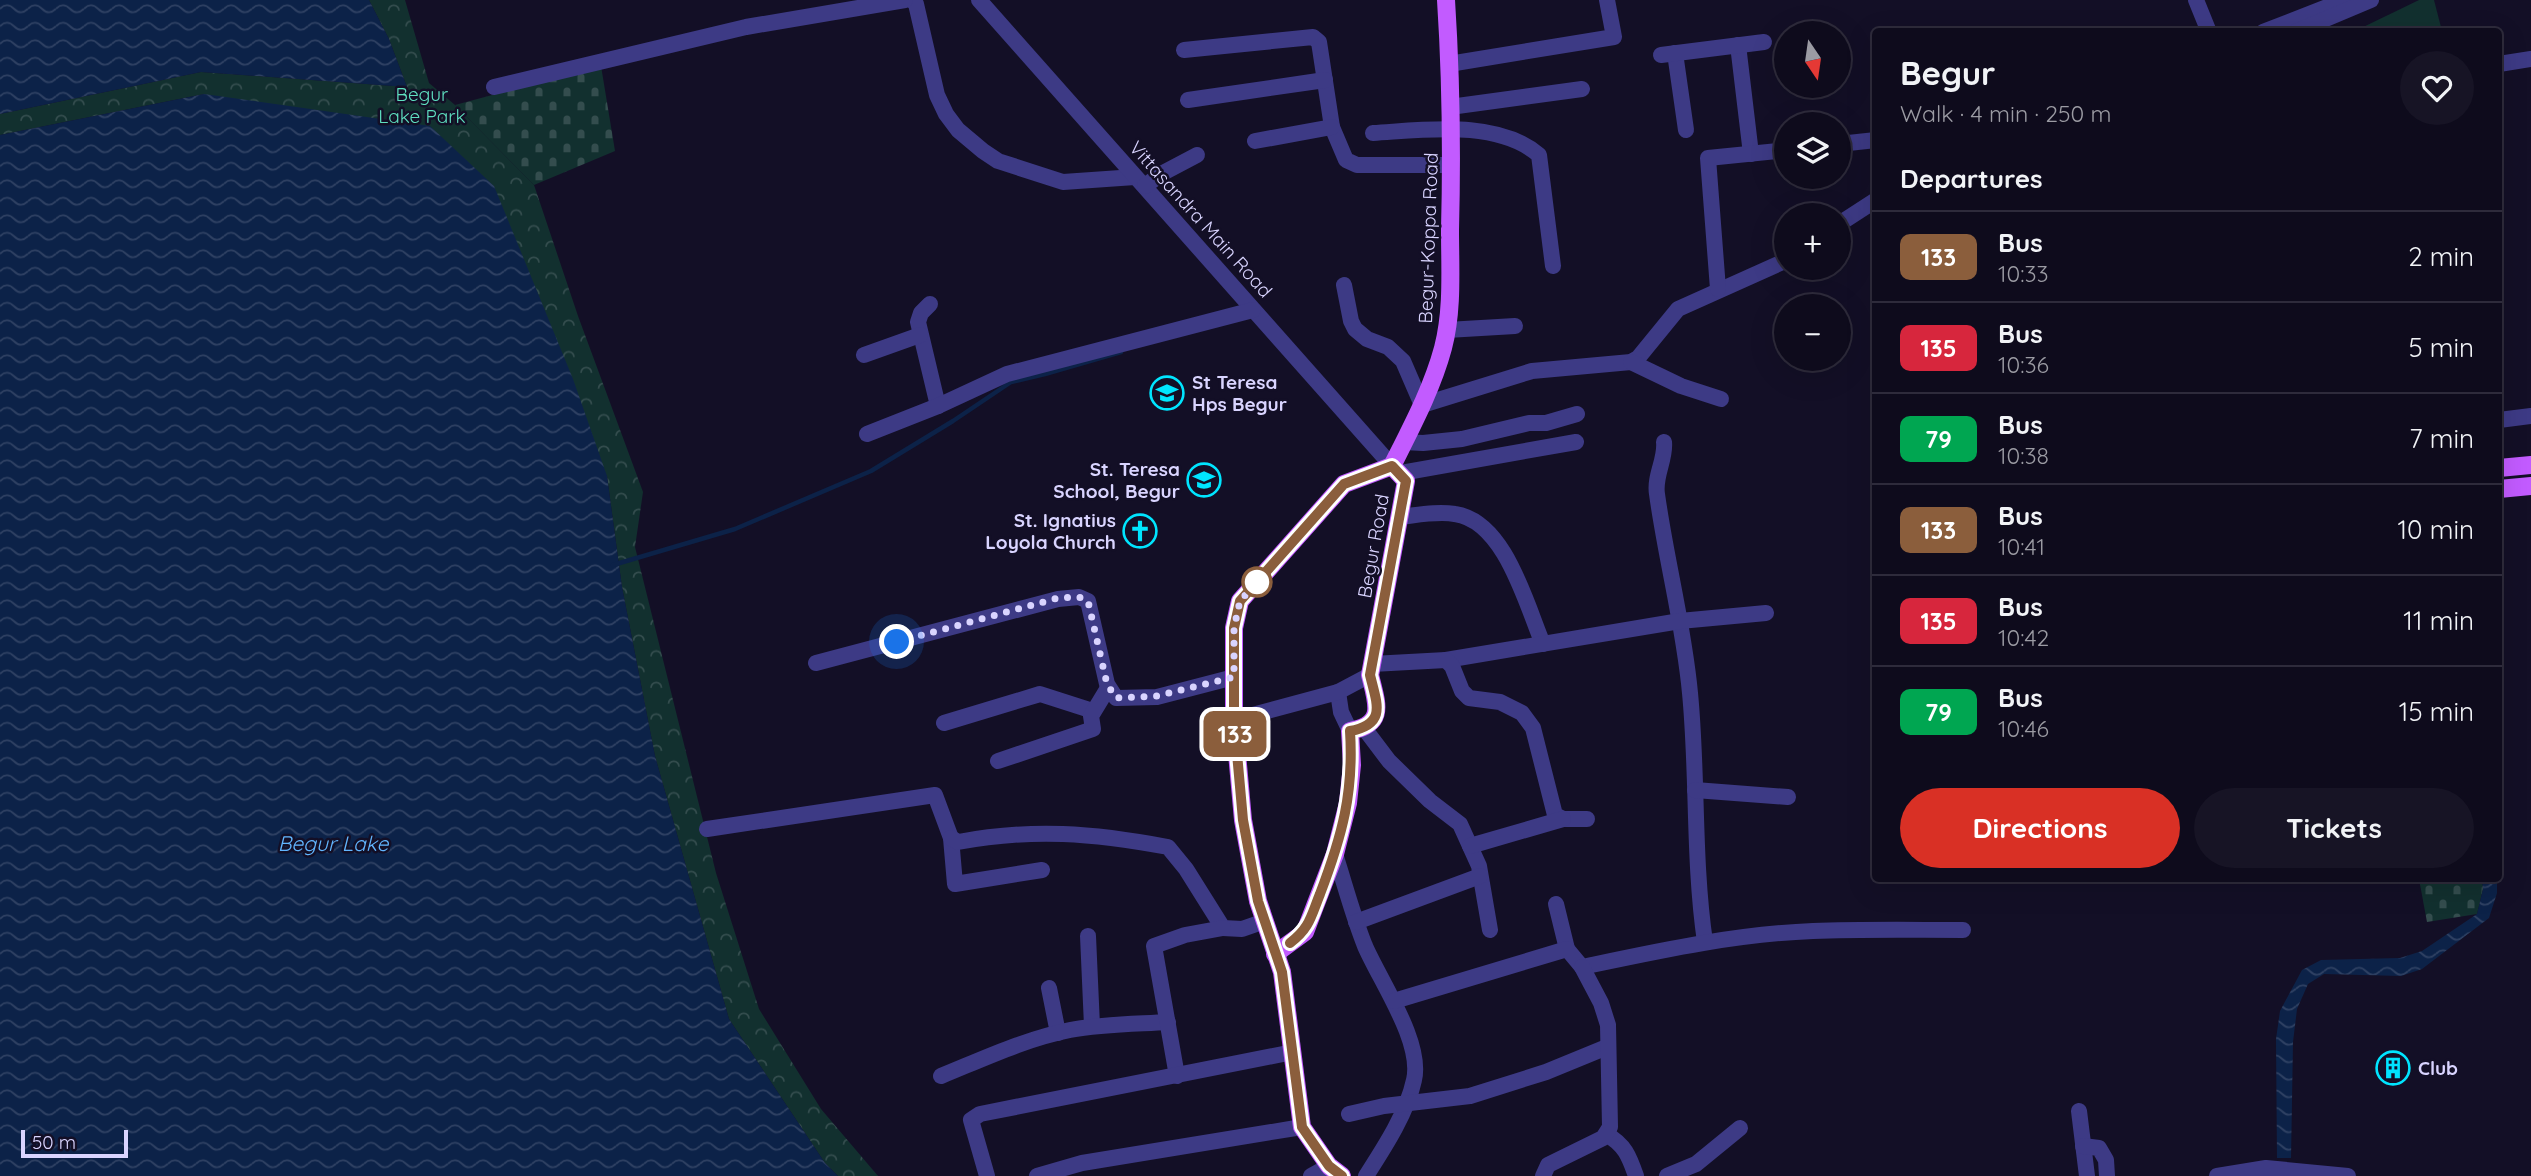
<!DOCTYPE html>
<html lang="en">
<head>
<meta charset="utf-8">
<style>
	body { margin:0; font-family:Quicksand,sans-serif; background:#171425; color:#f1f3f6; height:100vh; display:flex; flex-direction:column; font-size:26px; white-space:nowrap }
	* { box-sizing:border-box; margin:0 }
	p { font-size:23px; color:#9b9ba3 }
	.icon { flex:none; width:38px; height:38px; fill:none; stroke:currentColor; stroke-width:2; stroke-linecap:round; stroke-linejoin:round }
	.map { position:relative; flex:1; overflow:hidden }
	.sheet { position:absolute; left:1872px; top:28px; width:630px; height:854px; display:flex; flex-direction:column; background:#0e0b1c; border-radius:7px; box-shadow:0 7px 28px #0002,0 0 0 2px #2e2b3b }
	.sheet>* { flex:none }
	.badge { padding:0 14px; border-radius:10px; font-size:24px; line-height:46px }
	.needle { width:46px; rotate:167deg }
	.buttons { position:absolute; left:1774px; top:21px; display:grid; gap:14px }
	.buttons a { display:grid; place-items:center; width:77px; height:77px; border-radius:50%; background:#0e0b1c; box-shadow:0 7px 28px #0002,0 0 0 2px #2e2b3b; font-size:35px }
	.scale { position:absolute; left:21px; bottom:18px; width:107px; box-sizing:border-box; padding-left:7px; border:4px solid #d9d4ff; border-top:0; font-size:19px; line-height:24px; white-space:nowrap; color:#d9d4ff; -webkit-text-stroke:5px #130f26; paint-order:stroke }
	.you { position:absolute; width:35px; height:35px; margin:-18px; border:5px solid #fff; border-radius:50%; background:#1a73e8; box-shadow:0 0 0 10px #1a73e833 }
	.map>.badge { position:absolute; translate:-50% -50%; box-shadow:0 0 0 4px #fff }
	h2 { padding:0 28px; font-size:26px; line-height:63px }
	.round { display:grid; place-items:center; flex:none; width:74px; height:74px; border-radius:37px; background:#171425 }
	.head { display:flex; align-items:center; justify-content:space-between; height:119px; padding:0 28px }
	h1 { font-size:33px; font-weight:700; line-height:52px }
	.button { display:flex; gap:14px; margin-top:auto; padding:14px 28px }
	.button a { flex:1; height:80px; border-radius:42px; background:#d93025; color:#fff; font-size:28px; font-weight:700; line-height:80px; text-align:center }
	.button a+a { background:#171425; color:#f1f3f6 }
	ul { padding:0; list-style:none }
	li { display:flex; align-items:center; gap:21px; height:91px; padding:0 28px; border-top:2px solid #2e2b3b }
	li div { flex:1 }
	li b { display:block; font-size:26px }
	li em { font-style:normal }
	li .badge { min-width:77px; font-weight:700; text-align:center }
	.map>svg:first-child { display:block }
	.grass { fill:#12302f }
	.cemetery { fill:url(#cemetery-stones) }
	.park { fill:url(#park-crowns) }
	.water { fill:url(#water-waves) }
	.lines { fill:none; stroke-linecap:round; stroke-linejoin:round }
	.stream { stroke:#0c2248; stroke-width:4.5 }
	.minor { stroke:#3d3a85; stroke-width:16 }
	.major { stroke:#c25bff; stroke-width:18 }
	.line-casing { stroke:#fff; stroke-width:16 }
	.line { stroke:#8b5e3c; stroke-width:10 }
	.walk { stroke:#d9d4ff; stroke-width:7; stroke-dasharray:0 12.6 }
	.stop-dot { fill:#fff; stroke:#8b5e3c; stroke-width:3.5 }
	.labels { text-anchor:middle; dominant-baseline:central; stroke-width:5; stroke-linejoin:round; paint-order:stroke }
	.park-label { font-size:19px; fill:#5fe0c0; stroke:#130f26 }
	.street-label { font-size:19px; fill:#d9d4ff; stroke:#130f26 }
	.poi-label { font-size:19px; font-weight:bold; fill:#d9d4ff; stroke:#130f26; text-anchor:start }
	.water-label { font-size:21px; font-style:italic; fill:#62b6ff; stroke:#130f26 }
</style>
</head>
<body>
<div class="map">
<svg width="2531" height="1176" viewBox="0 0 2531 1176">
	<defs>
		<pattern id="cemetery-stones" width="16" height="16" patternUnits="userSpaceOnUse" patternTransform="scale(1.75)"><rect width="16" height="16" fill="#12302f"/><path d="M2 7V4a2 2 0 0 1 4 0v3zM10 15v-3a2 2 0 0 1 4 0v3z" fill="#344d4e"/></pattern>
		<pattern id="park-crowns" width="20" height="18" patternUnits="userSpaceOnUse" patternTransform="scale(1.75)"><rect width="20" height="18" fill="#12302f"/><path d="M2 6a3 3 0 1 1 6 0M12 15a3 3 0 1 1 6 0" fill="none" stroke="#344d4e"/></pattern>
		<pattern id="water-waves" width="16" height="10" patternUnits="userSpaceOnUse" patternTransform="scale(1.75)"><rect width="16" height="10" fill="#0c2248"/><path d="M0 5q4-4 8 0t8 0" fill="none" stroke="#2f4163"/></pattern>
	</defs>
	<rect width="100%" height="100%" fill="#130f26"/>
	<path class="grass" d="M 2419,0 L 2434,0 L 2442,31 L 2355,31 Z"/>
	<g class="cemetery">
		<path d="M 601,66 L 615,151 L 534,185 L 455,105 Z"/>
		<path d="M 2419,879 L 2482,879 L 2483,889 L 2477,914 L 2427,922 Z"/>
	</g>
	<path class="park" d="M 369,0 L 405,0 L 429,83 L 455,105 L 534,185 L 578,316 L 643,492 L 635,547 L 716,873 L 759,1009 L 821,1109 L 878,1176 L 838,1176 L 825,1163 L 729,1019 L 655,756 L 622,587 L 607,476 L 204,94 L 0,135 L 0,114 L 201,72 L 407,87 L 389,39 Z"/>
	<g class="water">
		<path d="M 0,0 L 369,0 L 389,39 L 407,87 L 201,72 L 0,114 Z"/>
		<path d="M 204,94 L 430,126 L 494,186 L 573,379 L 607,476 L 622,587 L 655,756 L 729,1019 L 825,1163 L 838,1176 L 0,1176 L 0,135 Z"/>
		<path d="M 2482,879 L 2497,879 L 2497,893 L 2489,918 L 2422,969 L 2401,976 L 2324,974 L 2308,984 L 2297,1009 L 2293,1042 L 2291,1158 L 2277,1158 L 2276,1039 L 2280,1011 L 2302,970 L 2321,960 L 2400,958 L 2422,951 L 2477,914 L 2483,889 Z"/>
	</g>
	<g class="lines">
		<path class="stream" d="M 613,565 L 735,529 L 871,471 L 953,421 L 1011,382 L 1045,374 L 1121,352"/>
		<g class="minor">
			<path d="M 912,0 L 916,4 L 937,95 L 946,114 L 958,130 L 983,151 L 998,161 L 1063,182 L 1135,177"/>
			<path d="M 979,0 L 1392,466"/>
			<path d="M 2196,0 L 2209,32"/>
			<path d="M 2263,32 L 2345,0"/>
			<path d="M 2295,32 L 2371,0"/>
			<path d="M 1738,45 L 1751,154"/>
			<path d="M 1184,50 L 1313,37 L 1319,42 L 1332,127 L 1346,160 L 1357,165 L 1451,165"/>
			<path d="M 1675,53 L 1686,130"/>
			<path d="M 1661,55 L 1764,42"/>
			<path d="M 1449,64 L 1614,37 L 1607,0"/>
			<path d="M 2499,64 L 2531,59"/>
			<path d="M 494,87 L 746,27 L 905,0"/>
			<path d="M 1188,100 L 1325,80"/>
			<path d="M 1450,107 L 1582,89"/>
			<path d="M 1373,133 C 1424,130 1497,119 1539,155 L 1553,266"/>
			<path d="M 1255,141 L 1332,127"/>
			<path d="M 1839,144 L 1876,140"/>
			<path d="M 1145,186 L 1161,174 L 1197,155"/>
			<path d="M 1839,224 L 1876,200"/>
			<path d="M 1344,285 L 1351,321 L 1355,329 L 1367,339 L 1388,347 L 1403,361 L 1422,405 L 1532,371 L 1631,362 L 1638,358 L 1678,309 L 1787,260"/>
			<path d="M 1718,289 L 1708,158 L 1787,150"/>
			<path d="M 930,304 L 921,313 L 918,322 L 938,406"/>
			<path d="M 1447,330 L 1515,326"/>
			<path d="M 864,355 L 920,335"/>
			<path d="M 1631,362 L 1681,386 L 1721,399"/>
			<path d="M 2499,420 L 2531,416"/>
			<path d="M 867,434 L 938,406 L 1007,374 L 1253,310"/>
			<path d="M 1404,442 L 1423,443 L 1462,439 L 1529,423 L 1546,423 L 1577,414"/>
			<path d="M 1664,442 C 1666,459 1654,476 1657,494 C 1666,560 1684,626 1690,693 C 1698,776 1693,859 1705,942"/>
			<path d="M 1401,473 L 1576,442"/>
			<path d="M 1400,517 C 1418,515 1437,511 1455,514 C 1505,521 1526,604 1543,644"/>
			<path d="M 1446,660 L 1680,621 L 1766,613"/>
			<path d="M 816,663 L 1058,599 L 1079,597 L 1088,601 L 1107,684 L 1116,698 L 1157,697 L 1234,677"/>
			<path d="M 1372,664 L 1446,660 L 1452,666 L 1462,691 L 1469,698 L 1500,702 L 1522,713 L 1533,728 L 1555,815 L 1563,819 L 1587,819"/>
			<path d="M 1338,692 L 1341,712 L 1350,731"/>
			<path d="M 1234,720 L 1338,692 L 1370,675"/>
			<path d="M 944,723 L 1040,694 L 1093,711"/>
			<path d="M 1364,728 L 1389,761 L 1430,801 L 1460,824 L 1479,866 L 1490,930"/>
			<path d="M 998,761 L 1093,729 L 1091,716 L 1108,688"/>
			<path d="M 1695,790 L 1788,797"/>
			<path d="M 707,829 L 935,795 L 951,838 L 955,884 L 1042,870"/>
			<path d="M 951,838 L 958,842 C 1033,828 1093,833 1168,847 L 1186,869 L 1223,928 L 1242,929 L 1265,921"/>
			<path d="M 1470,846 L 1563,819"/>
			<path d="M 1335,854 C 1345,885 1353,916 1365,946 C 1380,981 1423,1042 1414,1080 C 1407,1113 1384,1148 1366,1176"/>
			<path d="M 1556,904 L 1567,949"/>
			<path d="M 1356,922 L 1480,876"/>
			<path d="M 1088,936 L 1092,1026"/>
			<path d="M 1049,988 L 1058,1033"/>
			<path d="M 1394,1001 L 1567,949 L 1582,967 C 1658,951 1735,934 1813,931 C 1863,929 1913,930 1963,930"/>
			<path d="M 941,1076 C 983,1059 1025,1039 1070,1030 C 1102,1024 1135,1024 1168,1022"/>
			<path d="M 1177,1076 L 1154,946 L 1185,935 L 1223,928"/>
			<path d="M 2079,1111 L 2087,1176"/>
			<path d="M 1349,1114 L 1384,1106 L 1470,1096 L 1546,1072 L 1607,1047"/>
			<path d="M 1606,1134 C 1625,1145 1629,1156 1636,1176"/>
			<path d="M 2083,1146 L 2099,1148 L 2106,1160 L 2107,1176"/>
			<path d="M 987,1176 L 971,1120 L 980,1114 L 1293,1052"/>
			<path d="M 1037,1176 L 1082,1163 L 1302,1127"/>
			<path d="M 1311,1176 L 1329,1166"/>
			<path d="M 1543,1176 L 1548,1165 L 1603,1138 L 1610,1127 L 1608,1025 L 1601,1003 L 1582,967"/>
			<path d="M 1667,1176 L 1696,1164 L 1740,1128"/>
			<path d="M 2217,1176 L 2266,1168 L 2348,1176"/>
		</g>
		<g class="major">
			<path d="M 1392,466 C 1411,428 1432,389 1443,348 C 1453,310 1450,269 1450,230 C 1452,153 1451,77 1446,0"/>
			<path d="M 2499,468 L 2531,465"/>
			<path d="M 2499,489 L 2531,486"/>
			<path d="M 1275,954 L 1305,932 L 1335,854 L 1348,803 L 1352,765 L 1350,731 C 1386,724 1377,704 1370,675 L 1406,481 L 1392,466"/>
			<path d="M 1342,1176 L 1329,1166 L 1302,1127 L 1282,972 L 1258,901 L 1243,820 L 1234,720 L 1234,628 L 1240,601 L 1344,484 L 1392,466"/>
		</g>
	</g>
	<g class="lines">
		<defs>
			<path id="line" d="M 1290,943 C 1310,928 1311,916 1320,894 C 1342,836 1354,793 1350,731 C 1387,724 1377,704 1370,675 L 1406,481 L 1392,466 L 1344,484 L 1240,601 L 1234,628 L 1234,720 L 1243,820 L 1258,901 L 1282,972 L 1302,1127 L 1329,1166 L 1342,1176"/>
		</defs>
		<use href="#line" class="line-casing"/>
		<use href="#line" class="line"/>
		<path class="walk" d="M 897,642 L 1058,598 L 1079,597 L 1088,601 L 1107,684 L 1116,698 L 1157,696 L 1234,677 L 1234,628 L 1240,601 L 1257,582"/>
	</g>
	<defs>
		<symbol id="school-ring" viewBox="-11 -11 22 22"><circle r="9.5" fill="#130f26" stroke="#00e5ff" stroke-width="1.5"/><path d="M0-5L7-2L0 1L-7-2ZM-4 1L0 2.5L4 1V4Q0 6-4 4Z" fill="#00e5ff"/></symbol>
		<symbol id="church-ring" viewBox="-11 -11 22 22"><circle r="9.5" fill="#130f26" stroke="#00e5ff" stroke-width="1.5"/><path d="M-1.2-6h2.4v3.5h3.3v2.4h-3.3V6h-2.4V-.1h-3.3v-2.4h3.3Z" fill="#00e5ff"/></symbol>
		<symbol id="building-ring" viewBox="-11 -11 22 22"><circle r="9.5" fill="#130f26" stroke="#00e5ff" stroke-width="1.5"/><path d="M-4-6H4V6H1V3H-1V6H-4ZM-2.5-4.3h1.7v1.8h-1.7ZM.8-4.3h1.7v1.8H.8ZM-2.5-1h1.7V.8h-1.7ZM.8-1h1.7V.8H.8Z" fill="#00e5ff"/></symbol>
	</defs>
	<g fill-rule="evenodd">
		<use href="#school-ring" x="1148" y="374" width="38" height="38"/>
		<use href="#school-ring" x="1185" y="461" width="38" height="38"/>
		<use href="#church-ring" x="1121" y="512" width="38" height="38"/>
		<use href="#building-ring" x="2374" y="1049" width="38" height="38"/>
	</g>
	<circle class="stop-dot" cx="1257" cy="582" r="14"/>
	<g class="labels">
		<g class="park-label">
			<text x="422" y="94">Begur<tspan x="422" dy="22">Lake Park</tspan></text>
		</g>
		<g class="street-label">
			<text transform="translate(1201 219) rotate(48)">Vittasandra Main Road</text>
			<text transform="translate(1428 238) rotate(-88)">Begur-Koppa Road</text>
			<text transform="translate(1373 546) rotate(-80)">Begur Road</text>
		</g>
		<g class="poi-label">
			<text x="1192" y="382">St Teresa<tspan x="1192" dy="22">Hps Begur</tspan></text>
			<text x="1180" y="469" text-anchor="end">St. Teresa<tspan x="1180" dy="22">School, Begur</tspan></text>
			<text x="1116" y="520" text-anchor="end">St. Ignatius<tspan x="1116" dy="22">Loyola Church</tspan></text>
			<text x="2418" y="1068">Club</text>
		</g>
		<g class="water-label">
			<text x="333" y="843">Begur Lake</text>
		</g>
	</g>
</svg>
<div class="buttons">
<a><svg class="needle" viewBox="-14 -14 28 28"><path d="M0-13l5 13h-10z" fill="#e53935"/><path d="M0 13l5-13h-10z" fill="#9b9ba3"/></svg></a>
<a><svg class="icon" aria-label="layers" viewBox="0 0 24 24"><path d="M12 4l9 5-9 5-9-5zM3 14l9 5 9-5"/></svg></a>
<a>+</a>
<a>−</a>
</div>
<div class="scale">50 m</div>
<div class="you" style="left:897px;top:642px"></div>
<b class="badge" style="left:1235px;top:734px;background:#8b5e3c;color:#fff">133</b>
<section class="sheet">
<div class="head"><div><h1>Begur</h1><p>Walk · 4 min · 250 m</p></div><a class="round"><svg class="icon" aria-label="heart" viewBox="0 0 24 24"><path d="M12 20l-8-8c-3-5 5-10 8-4 3-6 11-1 8 4z"/></svg></a></div>
<h2>Departures</h2>
<ul>
<li><span class="badge" style="background:#8b5e3c;color:#fff">133</span><div><b>Bus</b><p>10:33</p></div><em>2 min</em></li>
<li><span class="badge" style="background:#d7263d;color:#fff">135</span><div><b>Bus</b><p>10:36</p></div><em>5 min</em></li>
<li><span class="badge" style="background:#00a651;color:#fff">79</span><div><b>Bus</b><p>10:38</p></div><em>7 min</em></li>
<li><span class="badge" style="background:#8b5e3c;color:#fff">133</span><div><b>Bus</b><p>10:41</p></div><em>10 min</em></li>
<li><span class="badge" style="background:#d7263d;color:#fff">135</span><div><b>Bus</b><p>10:42</p></div><em>11 min</em></li>
<li><span class="badge" style="background:#00a651;color:#fff">79</span><div><b>Bus</b><p>10:46</p></div><em>15 min</em></li>
</ul>
<div class="button"><a>Directions</a><a>Tickets</a></div>
</section>
</div>
</body>
</html>
